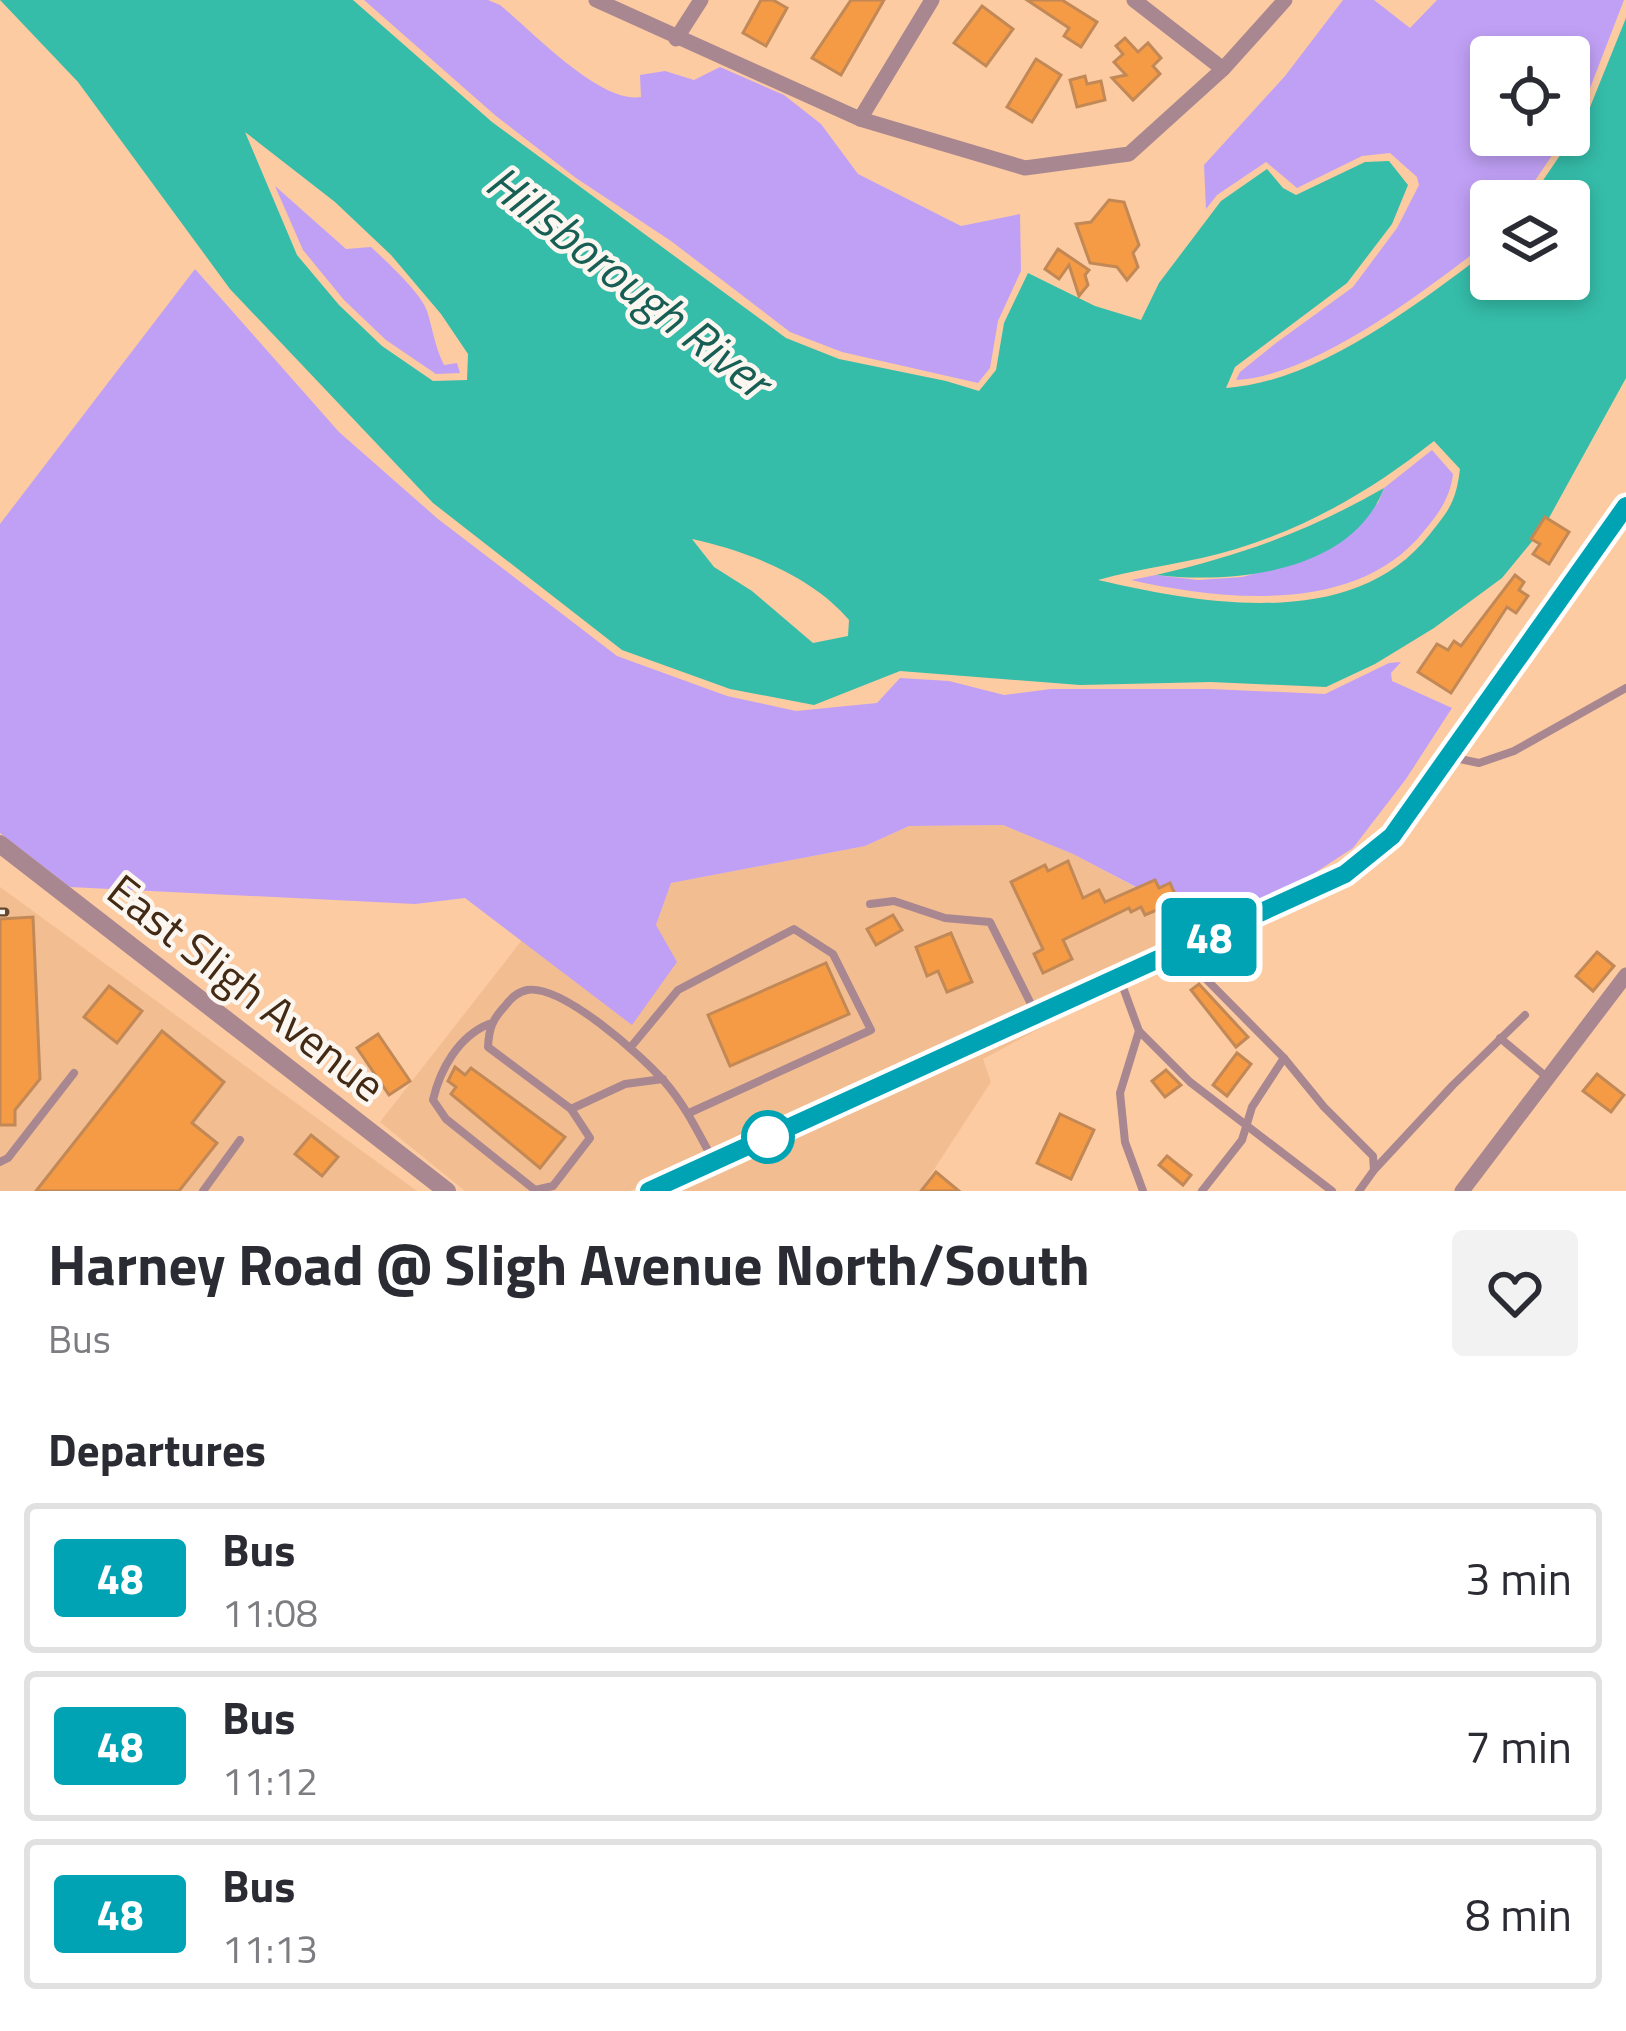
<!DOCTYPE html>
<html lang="en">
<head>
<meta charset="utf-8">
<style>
	body { margin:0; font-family:"Titillium Web",sans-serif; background:#f2f2f3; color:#2b2b33; height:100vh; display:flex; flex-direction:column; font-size:45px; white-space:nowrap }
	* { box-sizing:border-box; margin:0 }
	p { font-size:39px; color:#7c7c81 }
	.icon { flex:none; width:66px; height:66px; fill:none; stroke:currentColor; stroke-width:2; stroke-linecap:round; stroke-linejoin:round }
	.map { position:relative; height:1191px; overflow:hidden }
	.drawer { display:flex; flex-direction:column; background:#fff; flex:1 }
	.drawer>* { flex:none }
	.badge { padding:0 24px; border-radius:9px; font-size:42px; line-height:78px }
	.tools { position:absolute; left:1470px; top:36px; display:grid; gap:24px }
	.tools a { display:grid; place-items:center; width:120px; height:120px; border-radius:12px; background:#fff; box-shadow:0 6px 18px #0003; font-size:60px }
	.map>.badge { position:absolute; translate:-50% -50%; box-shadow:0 0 0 6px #fff }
	h2 { padding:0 48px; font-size:45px; line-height:108px }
	.round { display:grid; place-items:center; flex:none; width:126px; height:126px; border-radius:12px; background:#f2f2f3 }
	.overview { display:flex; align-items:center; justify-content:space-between; height:204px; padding:0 48px }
	h1 { font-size:57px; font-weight:700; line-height:90px }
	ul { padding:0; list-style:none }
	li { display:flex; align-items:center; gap:36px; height:150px; margin:0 24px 18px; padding:0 24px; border:6px solid #e1e1e2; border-radius:12px }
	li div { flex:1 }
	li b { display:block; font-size:45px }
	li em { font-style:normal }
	li .badge { min-width:132px; font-weight:700; text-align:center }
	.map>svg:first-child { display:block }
	.built { fill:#f2bd91 }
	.green { fill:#c0a0f5 }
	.water { fill:#35bda9; fill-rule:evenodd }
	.building { fill:#f59b45; stroke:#c28856; stroke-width:3 }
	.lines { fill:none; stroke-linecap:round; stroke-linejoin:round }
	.service { stroke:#a98790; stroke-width:8 }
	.minor { stroke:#a98790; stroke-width:15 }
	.tertiary { stroke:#a98790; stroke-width:18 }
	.rail-casing { stroke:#63472e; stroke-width:9 }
	.rail { stroke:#fcf6f0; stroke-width:4.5; stroke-dasharray:14; stroke-linecap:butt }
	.line-casing { stroke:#fff; stroke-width:27 }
	.line { stroke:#00a3b4; stroke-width:18 }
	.stop-dot { fill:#fff; stroke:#00a3b4; stroke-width:6 }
	.labels { text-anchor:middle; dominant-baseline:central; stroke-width:9; stroke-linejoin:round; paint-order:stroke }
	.street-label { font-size:45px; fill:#422a15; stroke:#fcf6f0 }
	.water-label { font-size:48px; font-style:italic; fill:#175f54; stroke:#fcf6f0 }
</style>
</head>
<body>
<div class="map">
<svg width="1626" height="1191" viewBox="0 0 1626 1191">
	<rect width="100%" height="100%" fill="#fccba2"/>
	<g class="built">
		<path d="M 1003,825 L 1073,854 L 1159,900 L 1183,940 L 630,1191 L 465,1191 L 380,1122 L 522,940 L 632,1024 L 656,925 L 671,883 L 865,846 L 909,826 Z"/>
		<path d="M 0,887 L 417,1191 L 0,1191 Z"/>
		<path d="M 1117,987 L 983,1059 L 991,1082 L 920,1191 L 668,1191 Z"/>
	</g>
	<g class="green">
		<path d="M 364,0 L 488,0 L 500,5 C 532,31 600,104 641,97 L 640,75 L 665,71 L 694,80 L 720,67 L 784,95 L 821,124 L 858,174 L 961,226 L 1020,214 L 1021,271 L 998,321 L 990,368 L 978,383 L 842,352 L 790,332 L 671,241 L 576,178 L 496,116 Z"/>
		<path d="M 1343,0 L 1374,0 L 1410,28 L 1437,0 L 1624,0 L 1580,114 L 1569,131 L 1569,57 L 1491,57 L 1491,135 L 1566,135 L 1521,201 L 1491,201 L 1491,240 C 1428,288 1316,376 1236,380 L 1240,372 L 1276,343 L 1353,287 L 1397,228 L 1419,185 L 1417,177 L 1390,153 L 1362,156 L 1297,188 L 1266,162 L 1217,195 L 1206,209 L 1204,165 L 1285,76 Z"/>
		<path d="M 275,186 L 346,249 L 371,247 C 385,260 422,294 427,311 C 433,330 435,347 444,365 L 457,363 L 460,373 L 436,374 L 386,340 L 344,300 L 303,250 Z"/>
		<path d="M 195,269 L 339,432 L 438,519 L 617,656 L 727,696 L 796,711 L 877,703 L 900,678 L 949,681 L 1004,695 L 1051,689 L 1210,689 L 1325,694 L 1389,663 L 1401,662 L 1391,673 L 1392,681 L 1452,708 L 1406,779 L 1353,848 L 1276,898 L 1183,940 L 1159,899 L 1073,854 L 1003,825 L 909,826 L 865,846 L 671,883 L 656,925 L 677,962 L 632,1025 L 465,898 L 415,904 L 70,887 L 0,833 L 0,524 Z"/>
		<path d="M 1432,450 L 1453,474 C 1450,498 1439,513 1424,531 C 1358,615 1224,601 1131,580 L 1156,575 L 1198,580 L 1242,577 L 1305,560 L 1378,503 L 1384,488 Z"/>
	</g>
	<g class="water">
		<path d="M 0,0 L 353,0 L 492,122 L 786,338 L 839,359 L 946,381 L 979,391 L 996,370 L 1004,323 L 1028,273 L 1095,306 L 1141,320 L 1159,283 L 1221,201 L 1267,169 L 1283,188 L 1296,195 L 1365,162 L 1389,161 L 1408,185 L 1392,224 L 1347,283 L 1235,367 L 1226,388 C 1319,382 1418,303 1491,249 L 1491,279 L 1569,279 L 1569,201 L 1529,201 L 1586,117 L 1626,18 L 1626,378 L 1544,527 L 1502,578 L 1434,628 L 1375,664 L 1326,687 L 1211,682 L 1080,685 L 900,671 L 814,705 L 730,689 L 622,650 L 433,503 L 230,289 L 78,82 ZM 245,132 L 335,202 L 391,255 L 441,314 L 468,354 L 467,380 L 433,381 L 382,346 L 339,305 L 297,255 ZM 1434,441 L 1460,469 C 1456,501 1450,509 1430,534 C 1354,632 1203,604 1098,580 C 1143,567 1191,563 1236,549 C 1309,527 1375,488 1434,441 ZM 692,539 C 747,551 812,576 849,620 L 848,636 L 813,643 L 752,591 L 714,567 Z"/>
		<path d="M 1384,488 C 1352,573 1233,584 1156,575 C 1242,555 1307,532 1384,488 Z"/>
	</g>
	<g class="building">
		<path d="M 761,0 L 773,0 L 787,8 L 766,46 L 743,33 Z"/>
		<path d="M 851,0 L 884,0 L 841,75 L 812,58 Z"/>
		<path d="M 1027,0 L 1062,0 L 1097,22 L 1081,47 L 1064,36 L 1069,28 Z"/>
		<path d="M 982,6 L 1013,29 L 986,66 L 954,43 Z"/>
		<path d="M 1125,38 L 1138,52 L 1148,43 L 1161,58 L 1153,66 L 1160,74 L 1133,100 L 1112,78 L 1126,75 L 1114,62 L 1123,54 L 1116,46 Z"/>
		<path d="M 1036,59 L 1061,75 L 1032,122 L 1007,107 Z"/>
		<path d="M 1085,76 L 1087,84 L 1101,81 L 1105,100 L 1077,107 L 1070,80 Z"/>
		<path d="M 1109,200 L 1124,202 L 1139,245 L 1133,253 L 1138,267 L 1127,280 L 1117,267 L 1090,263 L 1076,224 L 1091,222 Z"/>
		<path d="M 1058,249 L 1089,270 L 1085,275 L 1088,285 L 1079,296 L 1069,265 L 1059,279 L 1045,269 Z"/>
		<path d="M 1545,517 L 1569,532 L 1549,564 L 1533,554 L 1540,544 L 1531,539 Z"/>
		<path d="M 1515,575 L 1524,582 L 1519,590 L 1528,596 L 1516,613 L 1507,607 L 1451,693 L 1418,672 L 1437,644 L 1448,650 L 1454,641 L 1461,646 Z"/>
		<path d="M 1068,861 L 1083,898 L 1099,890 L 1105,902 L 1155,880 L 1159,888 L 1170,883 L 1178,901 L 1145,915 L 1141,907 L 1131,912 L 1129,908 L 1063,940 L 1072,959 L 1043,973 L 1034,954 L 1043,949 L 1011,882 L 1045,865 L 1048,871 Z"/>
		<path d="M 893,915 L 902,930 L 876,945 L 867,929 Z"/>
		<path d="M 33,917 L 40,1079 L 15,1110 L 15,1125 L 0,1125 L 0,919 Z"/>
		<path d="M 951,933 L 972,982 L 947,992 L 938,971 L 927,976 L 916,947 Z"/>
		<path d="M 1597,952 L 1614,966 L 1593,991 L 1576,976 Z"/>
		<path d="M 826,963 L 849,1014 L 730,1066 L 708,1015 Z"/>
		<path d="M 1199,984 L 1248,1037 L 1236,1047 L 1191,990 Z"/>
		<path d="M 109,986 L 142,1011 L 117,1043 L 84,1017 Z"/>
		<path d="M 162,1031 L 224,1082 L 192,1123 L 217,1143 L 179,1191 L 36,1191 Z"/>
		<path d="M 378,1034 L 410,1081 L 389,1095 L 357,1048 Z"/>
		<path d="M 1237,1053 L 1251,1064 L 1227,1096 L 1213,1085 Z"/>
		<path d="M 455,1067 L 465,1075 L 471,1068 L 565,1137 L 540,1168 L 451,1094 L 456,1087 L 448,1081 Z"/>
		<path d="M 1166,1070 L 1181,1085 L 1165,1097 L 1152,1081 Z"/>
		<path d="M 1597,1074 L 1624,1095 L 1611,1112 L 1583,1091 Z"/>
		<path d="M 1060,1114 L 1094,1130 L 1071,1179 L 1037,1163 Z"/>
		<path d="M 311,1135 L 338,1157 L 322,1176 L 295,1154 Z"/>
		<path d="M 1167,1156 L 1191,1175 L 1183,1185 L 1159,1165 Z"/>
		<path d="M 936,1172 L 959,1191 L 921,1191 Z"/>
	</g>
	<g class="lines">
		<g class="service">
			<path d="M 1450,757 L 1479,763 L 1514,751 L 1626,688"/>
			<path d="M 870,904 L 894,901 L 945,918 L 990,922 L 1036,1014"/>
			<path d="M 1120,979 L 1139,1031 L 1120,1093 L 1125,1142 L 1143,1191"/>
			<path d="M 489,1024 C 459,1036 440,1069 433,1100 L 446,1119 L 535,1190 L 553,1186 L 590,1138 L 571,1109"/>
			<path d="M 1139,1031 L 1190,1082 L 1332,1191"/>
			<path d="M 1500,1038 L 1549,1079"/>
			<path d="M 630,1048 L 678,990 L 794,929 L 833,954 L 871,1030 L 689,1113"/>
			<path d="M 1284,1058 L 1324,1107 L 1373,1156 L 1374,1170 L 1359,1191"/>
			<path d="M 663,1079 L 625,1084 L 571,1109 L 488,1047 C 489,1028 492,1020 505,1006 C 510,999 518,992 527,990 C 562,984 641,1055 664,1081 C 685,1105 698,1132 713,1160"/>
			<path d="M 0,1162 L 8,1158 L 74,1073"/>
			<path d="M 1374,1170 L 1453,1085 L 1525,1015"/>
			<path d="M 203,1191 L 240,1140"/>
			<path d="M 1202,1191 L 1242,1140 L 1252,1107 L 1284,1058 L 1205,978"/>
		</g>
		<g class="minor">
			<path d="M 596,0 L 860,119 L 1025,168 L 1129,154 L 1223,69 L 1285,0"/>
			<path d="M 1134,0 L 1223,69"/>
			<path d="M 676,39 L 701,0"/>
			<path d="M 860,119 L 932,0"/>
			<path d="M 1462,1191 L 1626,975"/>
		</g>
		<g class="tertiary">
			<path d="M 0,844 L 447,1191"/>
			<path d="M 649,1191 L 1345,875 L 1392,836 L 1626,507"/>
		</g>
		<defs>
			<path id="rail" d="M 0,912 L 5,912"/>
		</defs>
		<use href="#rail" class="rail-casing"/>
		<use href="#rail" class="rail"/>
	</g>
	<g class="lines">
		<defs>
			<path id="line" d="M 649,1191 L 1345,874 L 1392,836 L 1626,506"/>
		</defs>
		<use href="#line" class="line-casing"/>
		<use href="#line" class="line"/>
	</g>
	<circle class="stop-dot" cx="768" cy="1137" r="24"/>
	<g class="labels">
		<g class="street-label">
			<text transform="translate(247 987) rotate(38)">East Sligh Avenue</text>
		</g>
		<g class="water-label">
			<text transform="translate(629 281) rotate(38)">Hillsborough River</text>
		</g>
	</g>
</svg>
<div class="tools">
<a><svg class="icon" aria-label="locate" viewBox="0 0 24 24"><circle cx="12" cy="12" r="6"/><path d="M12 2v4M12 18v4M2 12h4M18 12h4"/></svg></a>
<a><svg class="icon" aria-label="layers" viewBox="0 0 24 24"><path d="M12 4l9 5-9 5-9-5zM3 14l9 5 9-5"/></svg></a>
</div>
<b class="badge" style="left:1209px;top:937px;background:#00a3b4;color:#fff">48</b>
</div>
<section class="drawer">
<div class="overview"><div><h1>Harney Road @ Sligh Avenue North/South</h1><p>Bus</p></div><a class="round"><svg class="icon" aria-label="heart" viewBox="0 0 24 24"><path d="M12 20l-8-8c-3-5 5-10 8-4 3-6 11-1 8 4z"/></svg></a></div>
<h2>Departures</h2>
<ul>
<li><span class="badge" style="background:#00a3b4;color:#fff">48</span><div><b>Bus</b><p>11:08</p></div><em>3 min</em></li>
<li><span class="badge" style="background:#00a3b4;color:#fff">48</span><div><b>Bus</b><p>11:12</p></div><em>7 min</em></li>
<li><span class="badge" style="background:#00a3b4;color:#fff">48</span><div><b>Bus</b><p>11:13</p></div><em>8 min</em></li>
</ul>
</section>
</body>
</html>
